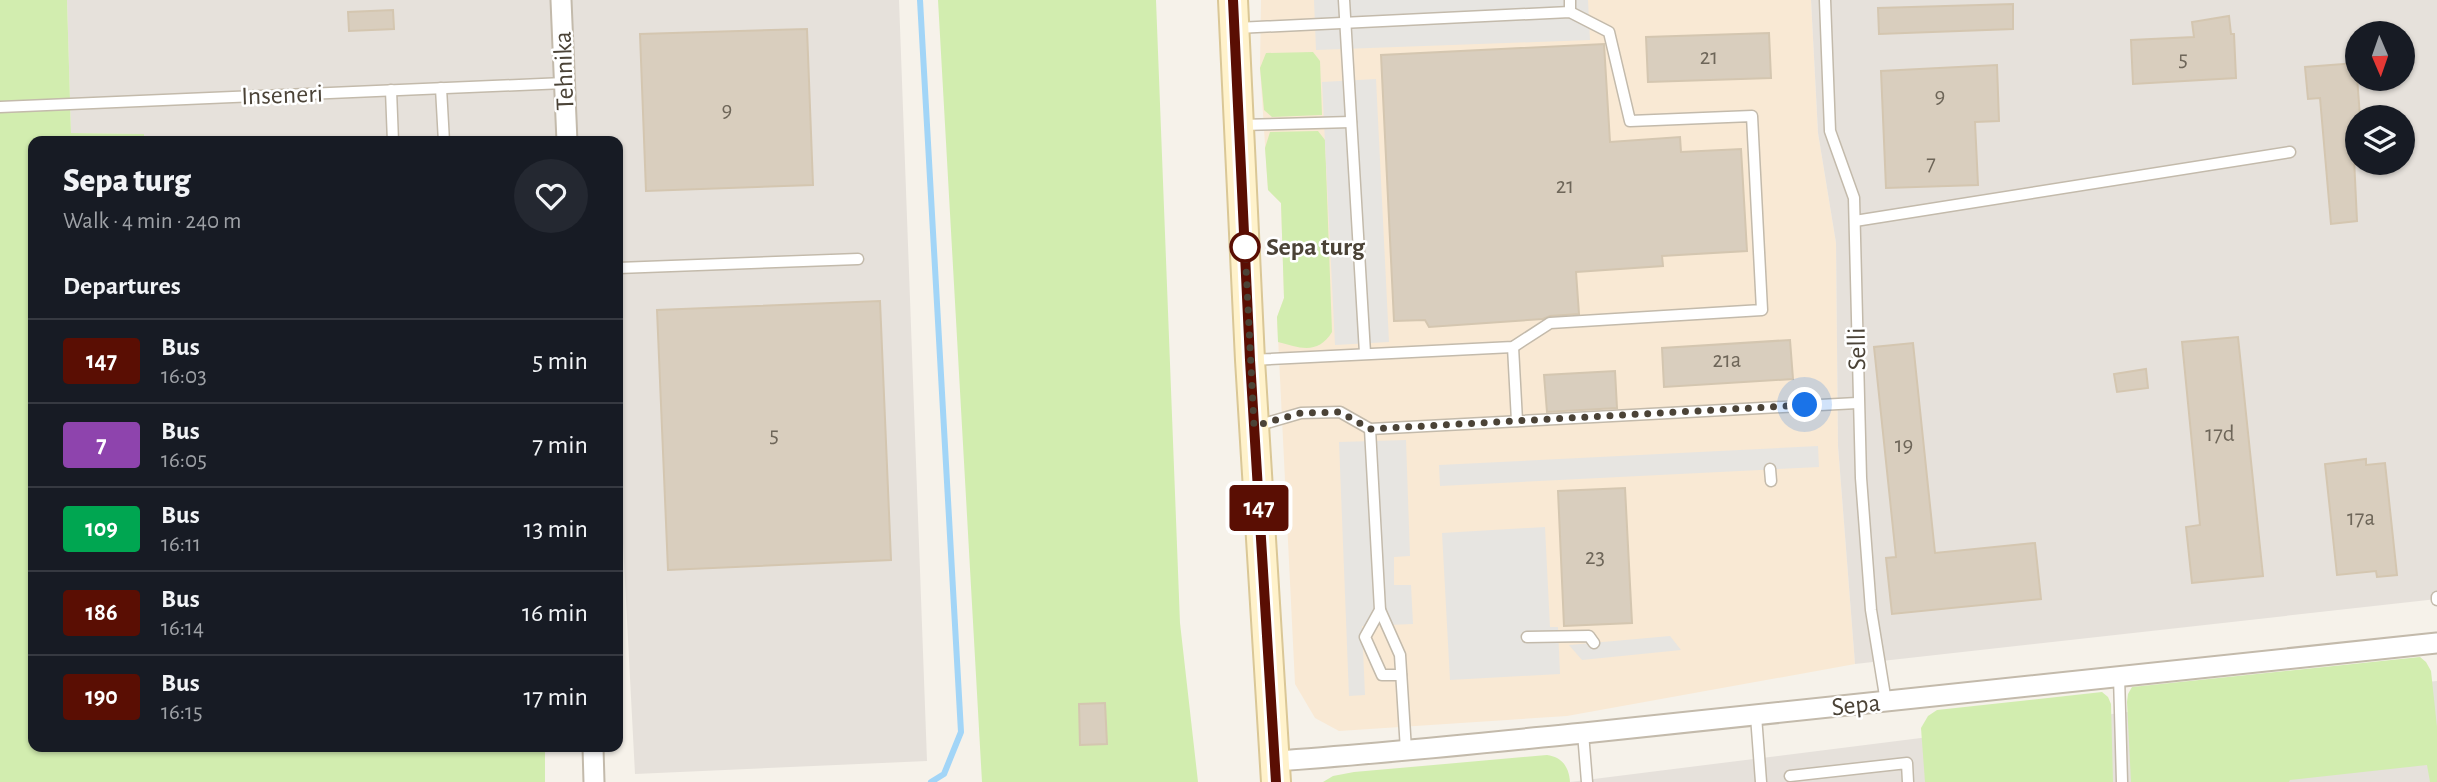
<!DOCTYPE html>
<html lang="en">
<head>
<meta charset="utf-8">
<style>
	body { margin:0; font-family:"Alegreya Sans",sans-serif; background:#242831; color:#f1f3f6; height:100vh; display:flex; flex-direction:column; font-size:26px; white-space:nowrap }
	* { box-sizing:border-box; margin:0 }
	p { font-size:23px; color:#9ea1a6 }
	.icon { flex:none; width:38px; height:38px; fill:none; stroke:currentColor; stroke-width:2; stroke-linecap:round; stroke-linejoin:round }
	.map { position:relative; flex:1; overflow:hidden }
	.panel { position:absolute; left:28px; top:136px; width:595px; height:616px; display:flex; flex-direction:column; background:#171b24; border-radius:14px; box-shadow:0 2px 5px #0004 }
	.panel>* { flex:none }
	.badge { padding:0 14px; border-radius:5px; font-size:24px; line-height:46px }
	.needle { width:46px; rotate:178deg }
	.controls { position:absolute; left:2345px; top:21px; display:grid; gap:14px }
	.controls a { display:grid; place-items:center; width:70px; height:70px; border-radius:50%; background:#171b24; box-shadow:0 2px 5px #0004; font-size:35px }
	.you { position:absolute; width:35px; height:35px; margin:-18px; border:5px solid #fff; border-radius:50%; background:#1a73e8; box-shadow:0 0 0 10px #1a73e833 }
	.map>.badge { position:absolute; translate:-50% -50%; box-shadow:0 0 0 4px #fff }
	h2 { padding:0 35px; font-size:26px; line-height:63px }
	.round { display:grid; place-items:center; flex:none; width:74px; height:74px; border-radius:37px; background:#242831 }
	.overview { display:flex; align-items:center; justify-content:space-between; height:119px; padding:0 35px }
	h1 { font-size:33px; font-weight:800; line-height:52px }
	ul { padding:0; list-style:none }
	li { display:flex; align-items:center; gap:21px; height:84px; padding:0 35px; border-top:2px solid #363941 }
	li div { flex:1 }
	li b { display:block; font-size:26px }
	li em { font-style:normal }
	li .badge { min-width:77px; font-weight:700; text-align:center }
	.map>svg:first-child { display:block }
	.commercial { fill:#f9e9d4 }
	.industrial { fill:#e6e1db; fill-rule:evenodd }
	.green { fill:#d2edaf }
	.parking { fill:#e7e5e1 }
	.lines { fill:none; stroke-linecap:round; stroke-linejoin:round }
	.stream { stroke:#a2d5f7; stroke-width:6 }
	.building { fill:#d9cebe; stroke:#d4c6b0; stroke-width:2 }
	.lane-casing { stroke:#c3baab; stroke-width:13 }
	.street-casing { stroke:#c3baab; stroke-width:23 }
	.secondary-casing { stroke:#dac796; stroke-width:32 }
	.lane { stroke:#fff; stroke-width:10 }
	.street { stroke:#fff; stroke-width:19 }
	.secondary { stroke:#fff2cb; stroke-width:28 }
	.line-casing { stroke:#fff; stroke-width:16 }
	.line { stroke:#5a0e03; stroke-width:10 }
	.walk { stroke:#4b4337; stroke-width:7; stroke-dasharray:0 12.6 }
	.stop-dot { fill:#fff; stroke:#5a0e03; stroke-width:3.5 }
	.labels { text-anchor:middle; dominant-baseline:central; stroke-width:5; stroke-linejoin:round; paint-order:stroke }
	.number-label { font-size:23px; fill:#6e6659 }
	.street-label { font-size:26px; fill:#4b4337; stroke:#fff }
	.stop-label { font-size:26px; font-weight:bold; fill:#4b4337; stroke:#fff; text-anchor:start }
</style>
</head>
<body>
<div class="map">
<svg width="2437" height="782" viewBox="0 0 2437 782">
	<rect width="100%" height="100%" fill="#f6f2ea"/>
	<path class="commercial" d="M 1261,0 L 1811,0 L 1818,133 L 1836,243 L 1838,446 L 1855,664 L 1567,716 L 1339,731 L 1315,718 L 1295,684 L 1277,317 L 1284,298 L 1281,203 L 1268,190 L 1260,68 Z"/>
	<g class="industrial">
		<path d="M 67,0 L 899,0 L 927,761 L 635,774 L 623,543 L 618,542 L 618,142 L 144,142 L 143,134 L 71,133 Z"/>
		<path d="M 1811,0 L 2437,0 L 2437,599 L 1855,664 L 1838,446 L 1836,243 L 1818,133 ZM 2357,33 L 2403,33 L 2403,79 L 2357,79 ZM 2357,117 L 2403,117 L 2403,163 L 2357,163 Z"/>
		<path d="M 2437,681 L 2437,782 L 1570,782 L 2128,712 Z"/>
	</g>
	<g class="green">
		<path d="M 0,0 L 67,0 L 71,133 L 144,134 L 144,142 L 33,142 L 33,747 L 545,747 L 545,782 L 0,782 Z"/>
		<path d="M 938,0 L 1156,0 L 1180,623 L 1198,782 L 982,782 Z"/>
		<path d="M 1313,52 L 1320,61 L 1322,115 L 1272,117 L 1264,110 L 1260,68 L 1266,53 Z"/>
		<path d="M 1318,131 L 1325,140 L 1332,332 C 1318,355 1300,348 1278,342 L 1277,317 L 1284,298 L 1281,203 L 1268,190 L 1265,148 L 1270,132 Z"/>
		<path d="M 2420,657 L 2426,662 L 2431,671 L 2437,727 L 2437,782 L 2430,782 L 2427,765 L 2290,780 L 2289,782 L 2131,782 L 2127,702 L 2128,694 L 2132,687 Z"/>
		<path d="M 2102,692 L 2108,697 L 2111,704 L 2113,782 L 1925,782 L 1921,728 L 1928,716 L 1937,710 Z"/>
		<path d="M 1547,755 C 1562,757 1569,767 1570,782 L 1323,782 L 1333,776 L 1354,772 Z"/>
	</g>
	<g class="parking">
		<path d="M 1314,0 L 1588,0 L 1590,40 L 1316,50 Z"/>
		<path d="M 1376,79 L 1389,342 L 1335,345 L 1322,82 Z"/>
		<path d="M 1406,440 L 1410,556 L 1394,557 L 1394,585 L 1411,585 L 1413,624 L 1362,626 L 1365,695 L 1349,696 L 1339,442 Z"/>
		<path d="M 1818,446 L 1819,467 L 1440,486 L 1439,465 Z"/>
		<path d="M 1545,527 L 1550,627 L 1558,627 L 1560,674 L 1450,680 L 1442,533 Z"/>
		<path d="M 1670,636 L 1681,650 L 1582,660 L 1569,645 Z"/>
	</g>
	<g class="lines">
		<path class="stream" d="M 920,0 L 961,732 L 944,774 L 931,782"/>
	</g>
	<g class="building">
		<path d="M 2013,4 L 2013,29 L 1879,34 L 1878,8 Z"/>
		<path d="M 393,10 L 394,29 L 349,31 L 348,12 Z"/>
		<path d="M 2229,16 L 2231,34 L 2234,34 L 2236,78 L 2133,84 L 2131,40 L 2194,37 L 2192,22 Z"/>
		<path d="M 807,29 L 813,185 L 646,191 L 640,34 Z"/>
		<path d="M 1769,33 L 1771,78 L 1648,82 L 1646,37 Z"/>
		<path d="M 1604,44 L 1610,142 L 1680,137 L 1681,152 L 1741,149 L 1747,251 L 1662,256 L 1663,266 L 1576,272 L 1579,314 L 1550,316 L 1543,319 L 1429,327 L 1425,320 L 1394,321 L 1381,55 Z"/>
		<path d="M 2356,63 L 2360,117 L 2357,117 L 2357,136 L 2353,137 L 2357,221 L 2331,224 L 2320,98 L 2308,99 L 2305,67 Z"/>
		<path d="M 1997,65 L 1999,121 L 1975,122 L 1978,185 L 1886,188 L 1881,71 Z"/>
		<path d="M 880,301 L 891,560 L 668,570 L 657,310 Z"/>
		<path d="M 2238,337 L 2263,576 L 2192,583 L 2186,527 L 2200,525 L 2182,342 Z"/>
		<path d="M 1790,340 L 1793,379 L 1664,387 L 1662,348 Z"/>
		<path d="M 1913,343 L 1935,553 L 2035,543 L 2041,599 L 1892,614 L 1886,558 L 1896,557 L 1874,347 Z"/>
		<path d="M 2146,369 L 2148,388 L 2117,392 L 2114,374 Z"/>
		<path d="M 1615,371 L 1617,408 L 1547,412 L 1544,375 Z"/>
		<path d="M 2366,459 L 2366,465 L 2385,463 L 2397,575 L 2377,577 L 2376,571 L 2337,575 L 2325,464 Z"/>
		<path d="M 1625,488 L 1632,623 L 1564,626 L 1558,491 Z"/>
		<path d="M 1105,703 L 1107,744 L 1080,745 L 1079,704 Z"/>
	</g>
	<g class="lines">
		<defs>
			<g id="lane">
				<path d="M 1344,0 L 1365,353"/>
				<path d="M 1570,0 L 1570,12"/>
				<path d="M 1825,0 L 1830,131 L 1854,198 L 1861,478 L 1871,610 L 1886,702"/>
				<path d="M 1237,28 L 1570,12 L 1609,32 L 1630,121 L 1752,116 L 1762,310 L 1550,323 L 1513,347 L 1251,360"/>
				<path d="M 441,88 L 444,142"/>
				<path d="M 391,90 L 393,142"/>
				<path d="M 0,107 L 564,83"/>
				<path d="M 1240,125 L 1351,122"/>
				<path d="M 1855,221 L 2290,152"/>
				<path d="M 618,268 L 858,259"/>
				<path d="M 1513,347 L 1517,421"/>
				<path d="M 1256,426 L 1301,413 L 1340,412 L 1370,429 L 1857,403"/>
				<path d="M 1370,429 L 1380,610 L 1365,637 L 1382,675 L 1401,675"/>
				<path d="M 1770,469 L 1771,481"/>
				<path d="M 2437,597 L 2437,600"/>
				<path d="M 1380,610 L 1400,655 L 1406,750"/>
				<path d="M 1527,637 L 1589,636 L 1594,643"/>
				<path d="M 2119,676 L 2122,782"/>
				<path d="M 1756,716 L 1761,782"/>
				<path d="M 1583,733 L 1587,782"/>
				<path d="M 1790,776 L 1907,763 L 1908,782"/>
			</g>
			<g id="street">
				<path d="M 561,0 L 567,142"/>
				<path d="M 593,747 L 594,782"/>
				<path d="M 1275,761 C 1378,754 1481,743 1584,733 C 1869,705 2153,672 2437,643"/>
			</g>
			<path id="secondary" d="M 1233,0 L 1250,360 L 1276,782"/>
		</defs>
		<use href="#lane" class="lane-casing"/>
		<use href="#street" class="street-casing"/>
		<use href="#secondary" class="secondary-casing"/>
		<use href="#lane" class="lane"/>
		<use href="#street" class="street"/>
		<use href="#secondary" class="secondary"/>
	</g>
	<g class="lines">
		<defs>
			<path id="line" d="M 1233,0 L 1250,360 L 1276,782"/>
		</defs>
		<use href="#line" class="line-casing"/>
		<use href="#line" class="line"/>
		<path class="walk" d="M 1245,247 L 1254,426 L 1301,413 L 1340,412 L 1370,429 L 1805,405"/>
	</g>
	<circle class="stop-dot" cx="1245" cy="247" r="14"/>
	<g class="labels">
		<g class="number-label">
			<text x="1709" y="57">21</text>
			<text x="2183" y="59">5</text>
			<text x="1940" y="96">9</text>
			<text x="727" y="110">9</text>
			<text x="1931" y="163">7</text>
			<text x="1565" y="186">21</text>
			<text x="1727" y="360">21a</text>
			<text x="2220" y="434">17d</text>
			<text x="774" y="435">5</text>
			<text x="1904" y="445">19</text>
			<text x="2361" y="518">17a</text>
			<text x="1595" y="557">23</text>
		</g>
		<g class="street-label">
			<text transform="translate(564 71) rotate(-92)">Tehnika</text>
			<text transform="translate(282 95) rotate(-2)">Inseneri</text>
			<text transform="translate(1857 349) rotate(-91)">Selli</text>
			<text transform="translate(1856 705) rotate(-6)">Sepa</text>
		</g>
		<g class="stop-label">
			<text x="1266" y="247">Sepa turg</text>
		</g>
	</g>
</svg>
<div class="controls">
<a><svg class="needle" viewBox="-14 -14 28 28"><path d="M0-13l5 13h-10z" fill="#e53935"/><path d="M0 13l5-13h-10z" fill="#9ea1a6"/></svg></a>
<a><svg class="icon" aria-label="layers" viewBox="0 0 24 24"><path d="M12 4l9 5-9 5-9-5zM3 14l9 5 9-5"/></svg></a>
</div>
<div class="you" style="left:1805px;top:405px"></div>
<b class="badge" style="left:1259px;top:508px;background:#5a0e03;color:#fff">147</b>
<section class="panel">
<div class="overview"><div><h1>Sepa turg</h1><p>Walk · 4 min · 240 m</p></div><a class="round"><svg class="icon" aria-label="heart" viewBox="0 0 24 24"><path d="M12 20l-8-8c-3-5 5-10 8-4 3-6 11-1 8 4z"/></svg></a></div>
<h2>Departures</h2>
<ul>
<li><span class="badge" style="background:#5a0e03;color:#fff">147</span><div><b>Bus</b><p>16:03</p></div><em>5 min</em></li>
<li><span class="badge" style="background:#8e44ad;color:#fff">7</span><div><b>Bus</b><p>16:05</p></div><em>7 min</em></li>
<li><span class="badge" style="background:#00a651;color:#fff">109</span><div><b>Bus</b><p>16:11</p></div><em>13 min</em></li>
<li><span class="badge" style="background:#5a0e03;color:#fff">186</span><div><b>Bus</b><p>16:14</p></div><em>16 min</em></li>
<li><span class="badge" style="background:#5a0e03;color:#fff">190</span><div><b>Bus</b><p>16:15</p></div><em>17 min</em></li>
</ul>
</section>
</div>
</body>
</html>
